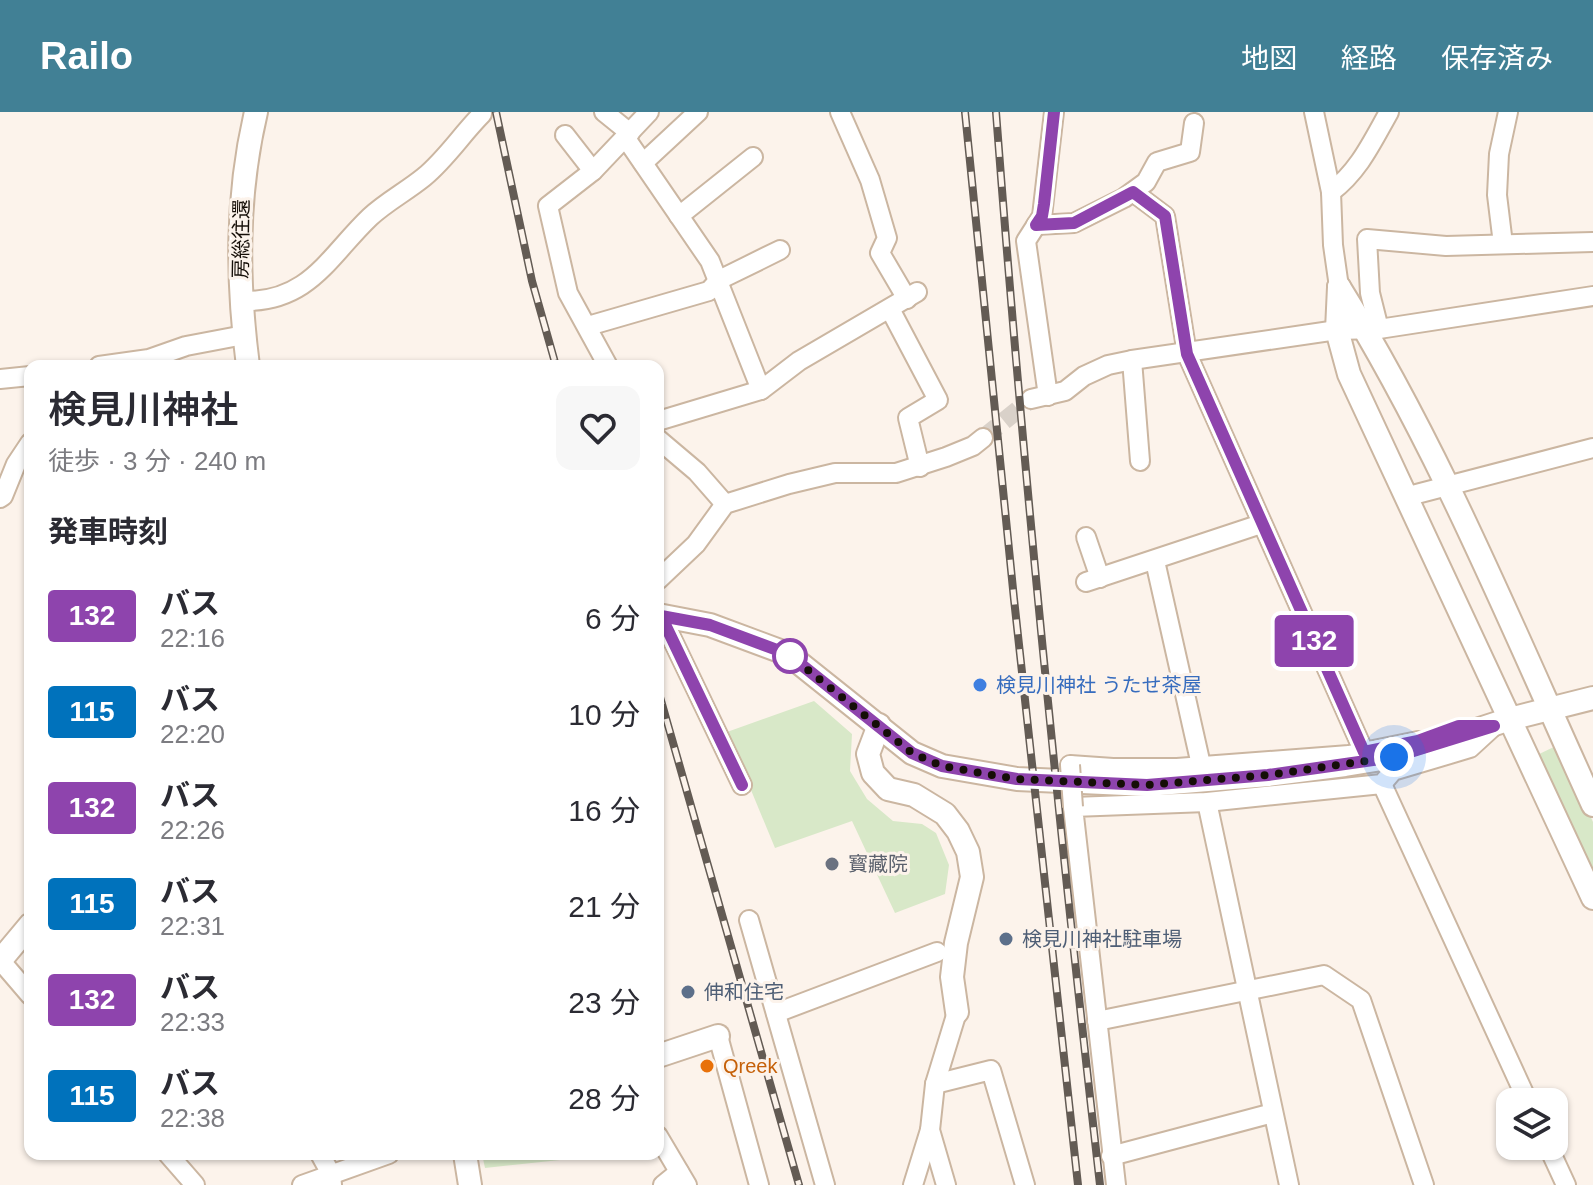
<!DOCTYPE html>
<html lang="ja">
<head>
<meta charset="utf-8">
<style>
	body { margin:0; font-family:Arial,"Noto Sans JP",sans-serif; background:#f7f7f7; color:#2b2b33; height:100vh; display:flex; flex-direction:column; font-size:30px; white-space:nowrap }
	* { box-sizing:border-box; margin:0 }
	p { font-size:26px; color:#7c7c81 }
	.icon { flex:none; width:44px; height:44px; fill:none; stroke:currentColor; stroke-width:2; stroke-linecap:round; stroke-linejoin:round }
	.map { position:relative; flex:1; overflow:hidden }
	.side { position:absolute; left:24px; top:248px; width:640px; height:800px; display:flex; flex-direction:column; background:#fff; border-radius:16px; box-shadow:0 2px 6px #0004 }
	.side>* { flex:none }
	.badge { padding:0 16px; border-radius:6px; font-size:28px; line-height:52px }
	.tools { position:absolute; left:1496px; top:976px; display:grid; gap:16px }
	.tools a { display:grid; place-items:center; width:72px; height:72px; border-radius:16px; background:#fff; box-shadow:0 2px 6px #0004; font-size:40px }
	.you { position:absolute; width:40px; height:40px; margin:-20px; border:6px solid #fff; border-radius:50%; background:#1a73e8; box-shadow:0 0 0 12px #1a73e833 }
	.map>.badge { position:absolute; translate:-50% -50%; box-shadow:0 0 0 4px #fff }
	h2 { padding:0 24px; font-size:30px; line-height:72px }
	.round { display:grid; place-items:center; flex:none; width:84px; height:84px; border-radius:16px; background:#f7f7f7 }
	.headline { display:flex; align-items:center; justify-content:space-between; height:136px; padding:0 24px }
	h1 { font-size:38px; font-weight:600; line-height:60px }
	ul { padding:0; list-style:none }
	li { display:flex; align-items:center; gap:24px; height:96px; padding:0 24px }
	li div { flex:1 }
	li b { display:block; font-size:30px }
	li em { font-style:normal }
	li .badge { min-width:88px; font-weight:700; text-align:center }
	header { display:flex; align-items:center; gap:48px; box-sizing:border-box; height:112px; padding:0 40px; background:#418095; color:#fff }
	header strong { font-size:38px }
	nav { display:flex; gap:44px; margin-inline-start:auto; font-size:28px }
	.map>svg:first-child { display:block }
	.green { fill:#d8e8c8 }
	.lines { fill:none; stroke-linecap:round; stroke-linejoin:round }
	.minor-tunnel { stroke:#d9d1c9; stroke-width:18; stroke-dasharray:18 9; stroke-linecap:butt }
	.minor-casing { stroke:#cbb6a1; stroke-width:22 }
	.tertiary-casing { stroke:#cbb6a1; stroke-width:26 }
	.minor { stroke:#fff; stroke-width:18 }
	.tertiary { stroke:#fff; stroke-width:22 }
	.rail-casing { stroke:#635b54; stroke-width:8 }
	.rail { stroke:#fcf3eb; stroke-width:5; stroke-dasharray:15; stroke-linecap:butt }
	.minor-bridge-casing { stroke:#cbb6a1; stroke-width:22; stroke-linecap:butt }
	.minor-bridge { stroke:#fff; stroke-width:18 }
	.line-casing { stroke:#fff; stroke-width:18 }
	.line { stroke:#8e44ad; stroke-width:12 }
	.walk { stroke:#150e07; stroke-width:8; stroke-dasharray:0 14.4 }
	.stop-dot { fill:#fff; stroke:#8e44ad; stroke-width:4 }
	.shop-dot { fill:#3f7fe0; stroke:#fcf3eb; stroke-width:3 }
	.worship-dot { fill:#6b7280; stroke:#fcf3eb; stroke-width:3 }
	.service-dot { fill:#5c6f8a; stroke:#fcf3eb; stroke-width:3 }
	.food-dot { fill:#e8710a; stroke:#fcf3eb; stroke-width:3 }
	.labels { text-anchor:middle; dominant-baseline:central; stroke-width:6; stroke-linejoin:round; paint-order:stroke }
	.street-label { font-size:20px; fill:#150e07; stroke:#fcf3eb }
	.shop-label { font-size:20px; fill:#366cbe; stroke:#fcf3eb; text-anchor:start }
	.worship-label { font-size:20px; fill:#5b616d; stroke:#fcf3eb; text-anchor:start }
	.service-label { font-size:20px; fill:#4e5e75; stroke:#fcf3eb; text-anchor:start }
	.food-label { font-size:20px; fill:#c56008; stroke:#fcf3eb; text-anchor:start }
</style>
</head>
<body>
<header>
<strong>Railo</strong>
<nav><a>地図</a><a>経路</a><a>保存済み</a></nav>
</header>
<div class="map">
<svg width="1593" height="1073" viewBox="0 0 1593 1073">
	<rect width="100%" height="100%" fill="#fcf3eb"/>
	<g class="green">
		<path d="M 814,589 L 852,622 L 850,659 L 867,687 L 893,709 L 922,712 L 936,721 L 949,753 L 945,782 L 895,801 L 852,709 L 775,736 L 727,620 Z"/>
		<path d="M 1558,633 L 1593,710 L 1593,769 L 1535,644 Z"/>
		<path d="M 482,1042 L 584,1042 L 579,1046 L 485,1056 Z"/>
	</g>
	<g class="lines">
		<path class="minor-tunnel" d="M 983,326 L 1031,287"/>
		<defs>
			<g id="minor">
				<path d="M 604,0 L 630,21"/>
				<path d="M 840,0 L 870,68 L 887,126 L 880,141 L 907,187"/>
				<path d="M 1314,0 L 1331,80 L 1333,133 L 1339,175"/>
				<path d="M 565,23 L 593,59"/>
				<path d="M 625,25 L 710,149 L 761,278"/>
				<path d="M 643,51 L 698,0"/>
				<path d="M 1133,80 L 1165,104 L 1187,242 L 1364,640"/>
				<path d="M 1331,80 C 1359,59 1372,30 1389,0"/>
				<path d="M 679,104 L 753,45"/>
				<path d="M 1036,113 L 1074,111 L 1124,86 L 1146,70 L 1157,50 L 1190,40 L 1194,11"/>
				<path d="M 1503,132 L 1497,83 L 1499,42 L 1508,0"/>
				<path d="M 242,189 C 309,191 329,144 370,105 C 386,90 407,79 424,65 C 446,47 462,22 482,2"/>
				<path d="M 890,197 L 938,288 L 908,306 L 920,355"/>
				<path d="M 588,214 L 709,179 L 719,168 L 780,138"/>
				<path d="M 1379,217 L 1370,181 L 1367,127 L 1446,134 L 1593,130"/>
				<path d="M 1132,248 L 1140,349"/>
				<path d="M 99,254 L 149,247 L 186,234 L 244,223"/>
				<path d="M 608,254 L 568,181 L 548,94 L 593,59 L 649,0"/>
				<path d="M 0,267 L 30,264"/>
				<path d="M 1048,284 L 1026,129 L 1042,104 L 1054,0"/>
				<path d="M 1031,287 L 1065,279 L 1084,264 L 1108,253 L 1132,248 L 1337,218 L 1379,217 L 1593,184"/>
				<path d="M 658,309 L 761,278 L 799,249 L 917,180"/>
				<path d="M 658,327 L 697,360 L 725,392"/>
				<path d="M 1405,385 L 1593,336"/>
				<path d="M 0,386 L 3,384 L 16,352 L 30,331"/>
				<path d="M 1086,425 L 1100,466"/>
				<path d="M 1155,449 L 1201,653"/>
				<path d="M 658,468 L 696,432 L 725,392 L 789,372 L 835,361 L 896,361 L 946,345 L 973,334 L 983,326"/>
				<path d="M 1086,470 L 1261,412"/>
				<path d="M 661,504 L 742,673"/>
				<path d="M 1070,653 L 1113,656 L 1177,656 L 1349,643 L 1418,629"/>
				<path d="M 1382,672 L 1528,990"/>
				<path d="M 1207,690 L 1289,1073"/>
				<path d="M 749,808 L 825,1073"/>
				<path d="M 0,848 L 30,883"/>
				<path d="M 776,901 L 937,840"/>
				<path d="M 1097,909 L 1324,863 L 1361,888 L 1424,1073"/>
				<path d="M 718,924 L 759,1073"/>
				<path d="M 935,972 L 991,958 L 1025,1073"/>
				<path d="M 658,1024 L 687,1073"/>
				<path d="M 1548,1034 L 1566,1073"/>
				<path d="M 168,1042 L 195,1073"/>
				<path d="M 320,1042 L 331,1062 L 332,1073"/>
				<path d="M 1111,1044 L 1273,1001"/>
				<path d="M 302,1073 L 389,1042"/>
				<path d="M 663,1073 L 679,1060"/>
				<path d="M 913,1073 L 930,1018"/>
				<path d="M 946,1073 L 930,1018 L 935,972 L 957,900"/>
				<path d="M 1116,1073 L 1073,695 L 1207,690 L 1382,672 L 1393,659 L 1470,636 L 1494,614"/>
			</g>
			<g id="tertiary">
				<path d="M 1339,175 L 1337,218 L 1349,262 L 1593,786"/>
				<path d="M 1339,175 C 1440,337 1514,520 1593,693"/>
				<path d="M 248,254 C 237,168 236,85 256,0"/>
				<path d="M 658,503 L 710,513 L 788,542 L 912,641 L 942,654 L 1017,667 L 1147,673 L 1268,663 L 1345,653 L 1394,645 L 1510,607 L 1593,586"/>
				<path d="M 879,613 L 868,642 L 873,661 L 888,677 L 914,683 L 945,702 L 958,719 L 968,740 L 972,765 L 956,831 L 952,865 L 957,900"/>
				<path d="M 0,849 L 30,813"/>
				<path d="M 658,944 L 718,924"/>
				<path d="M 465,1042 L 470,1073"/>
			</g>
		</defs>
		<use href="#minor" class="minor-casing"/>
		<use href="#tertiary" class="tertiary-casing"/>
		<use href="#minor" class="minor"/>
		<use href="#tertiary" class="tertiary"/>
		<defs>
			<g id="rail">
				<path d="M 496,0 L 532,169 L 556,254"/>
				<path d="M 965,0 L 1014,487 L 1078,1073"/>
				<path d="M 996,0 C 1023,358 1059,716 1100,1073"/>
				<path d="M 658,578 L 799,1073"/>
			</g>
		</defs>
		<use href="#rail" class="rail-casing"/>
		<use href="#rail" class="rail"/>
		<defs>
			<path id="minor-bridge" d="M 1070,653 L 1073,695"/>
		</defs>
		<use href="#minor-bridge" class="minor-bridge-casing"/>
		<use href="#minor-bridge" class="minor-bridge"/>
	</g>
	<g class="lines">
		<defs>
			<path id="line" d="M 742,673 L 661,504 L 710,513 L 788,542 L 912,641 L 942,654 L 1017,667 L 1147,673 L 1268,663 L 1394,645 L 1494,614 L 1459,614 L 1418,629 L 1364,640 L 1187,242 L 1165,104 L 1133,80 L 1074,111 L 1036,113 L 1042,104 L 1044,92 L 1054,0"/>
		</defs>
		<use href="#line" class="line-casing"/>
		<use href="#line" class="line"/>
		<path class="walk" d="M 790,544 L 788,542 L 912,641 L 942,654 L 992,663 L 1017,667 L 1147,673 L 1268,663 L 1394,645"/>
	</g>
	<circle class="stop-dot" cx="790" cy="544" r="16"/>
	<circle class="shop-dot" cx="980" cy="573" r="8"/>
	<circle class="worship-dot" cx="832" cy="752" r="8"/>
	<g class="service-dot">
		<circle cx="1006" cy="827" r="8"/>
		<circle cx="688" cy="880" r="8"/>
	</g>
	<circle class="food-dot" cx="707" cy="954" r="8"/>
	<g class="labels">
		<g class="street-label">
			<text transform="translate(241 127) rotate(-89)">房総往還</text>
		</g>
		<g class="shop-label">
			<text x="996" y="573">検見川神社 うたせ茶屋</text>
		</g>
		<g class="worship-label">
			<text x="848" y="752">寳藏院</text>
		</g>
		<g class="service-label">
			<text x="1022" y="827">検見川神社駐車場</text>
			<text x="704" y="880">伸和住宅</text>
		</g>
		<g class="food-label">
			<text x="723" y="954">Qreek</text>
		</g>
	</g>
</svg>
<div class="tools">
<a><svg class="icon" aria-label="layers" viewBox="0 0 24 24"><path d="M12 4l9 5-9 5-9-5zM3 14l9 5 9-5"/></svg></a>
</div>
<div class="you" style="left:1394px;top:645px"></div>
<b class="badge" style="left:1314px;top:529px;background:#8e44ad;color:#fff">132</b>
<section class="side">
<div class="headline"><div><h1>検見川神社</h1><p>徒歩 · 3 分 · 240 m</p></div><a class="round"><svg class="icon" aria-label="heart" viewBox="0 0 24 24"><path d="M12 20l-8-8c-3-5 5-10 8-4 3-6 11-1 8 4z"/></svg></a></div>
<h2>発車時刻</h2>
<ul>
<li><span class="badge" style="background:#8e44ad;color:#fff">132</span><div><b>バス</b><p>22:16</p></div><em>6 分</em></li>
<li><span class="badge" style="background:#0072bc;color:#fff">115</span><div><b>バス</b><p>22:20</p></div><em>10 分</em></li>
<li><span class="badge" style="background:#8e44ad;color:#fff">132</span><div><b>バス</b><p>22:26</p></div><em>16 分</em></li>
<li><span class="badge" style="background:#0072bc;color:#fff">115</span><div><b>バス</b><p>22:31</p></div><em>21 分</em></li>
<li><span class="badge" style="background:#8e44ad;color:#fff">132</span><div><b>バス</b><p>22:33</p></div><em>23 分</em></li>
<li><span class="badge" style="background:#0072bc;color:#fff">115</span><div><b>バス</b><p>22:38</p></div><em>28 分</em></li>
</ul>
</section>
</div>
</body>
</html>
